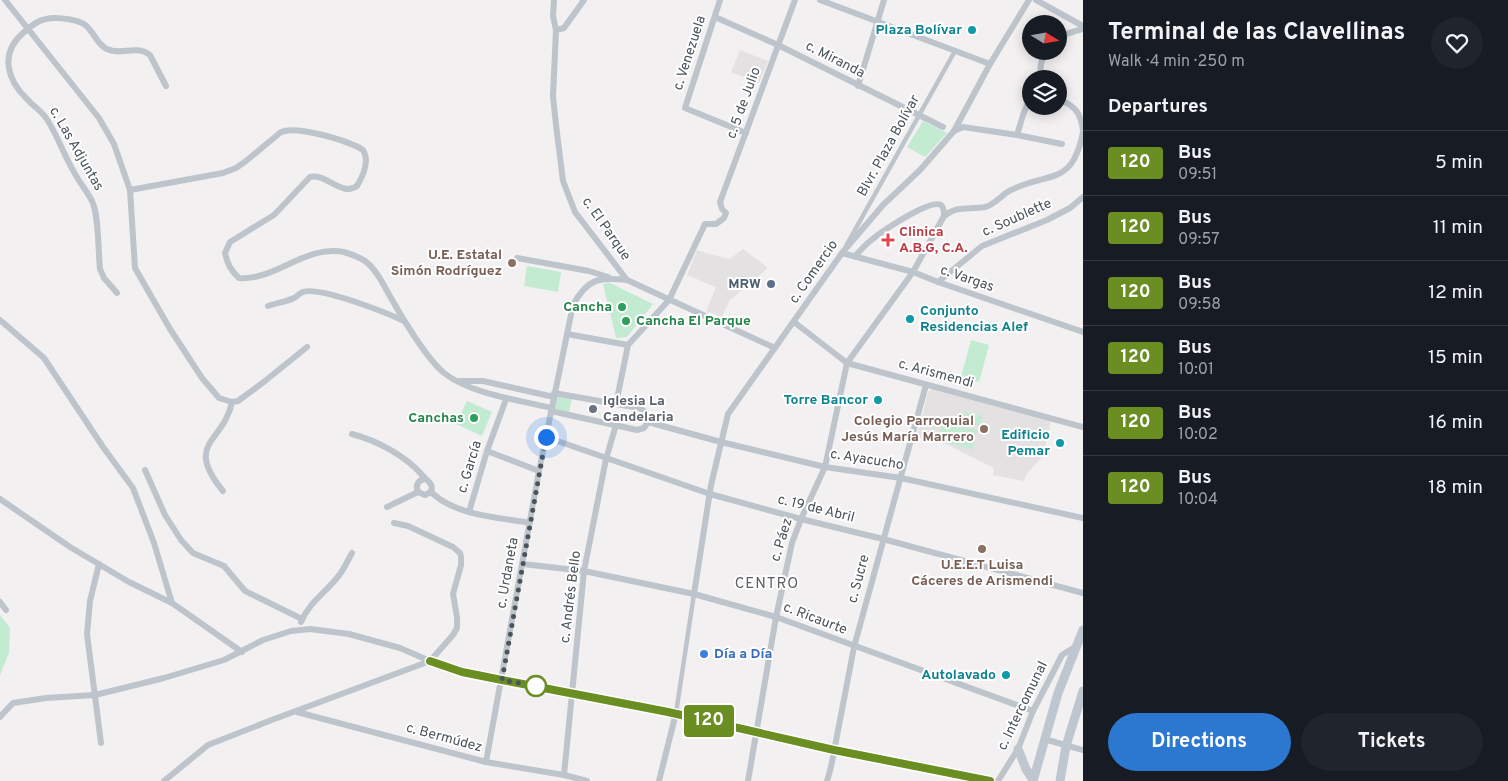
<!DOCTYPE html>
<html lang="en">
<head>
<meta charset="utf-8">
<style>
	body { margin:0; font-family:Overpass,sans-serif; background:#20242c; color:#f1f3f6; height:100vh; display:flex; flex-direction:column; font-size:19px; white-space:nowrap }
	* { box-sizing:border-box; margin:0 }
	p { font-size:16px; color:#9ea1a6 }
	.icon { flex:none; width:28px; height:28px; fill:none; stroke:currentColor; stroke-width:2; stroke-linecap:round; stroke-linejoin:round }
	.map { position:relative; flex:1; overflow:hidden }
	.details { display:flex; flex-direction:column; background:#171b24; width:425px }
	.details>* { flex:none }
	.badge { padding:0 10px; border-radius:4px; font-size:18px; line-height:32px }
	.needle { width:32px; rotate:101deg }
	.buttons { position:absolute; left:1022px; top:15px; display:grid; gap:10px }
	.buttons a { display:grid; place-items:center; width:45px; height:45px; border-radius:50%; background:#171b24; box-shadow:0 2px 12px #0003; font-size:25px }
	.you { position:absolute; width:25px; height:25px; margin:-12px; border:4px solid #fff; border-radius:50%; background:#1a73e8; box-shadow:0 0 0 8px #1a73e833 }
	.map>.badge { position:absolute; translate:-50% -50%; box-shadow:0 0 0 2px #fff }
	h2 { padding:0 25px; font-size:19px; line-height:45px }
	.round { display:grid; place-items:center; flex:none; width:52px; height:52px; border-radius:26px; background:#20242c }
	.summary { display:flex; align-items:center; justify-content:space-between; height:85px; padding:0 25px }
	h1 { font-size:24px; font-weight:700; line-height:38px }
	.primary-button { display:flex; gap:10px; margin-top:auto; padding:10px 25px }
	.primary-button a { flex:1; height:58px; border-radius:30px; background:#2c78d0; color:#fff; font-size:20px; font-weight:700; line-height:58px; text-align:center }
	.primary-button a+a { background:#20242c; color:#f1f3f6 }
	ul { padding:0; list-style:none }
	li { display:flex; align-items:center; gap:15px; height:65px; padding:0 25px; border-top:1px solid #363941 }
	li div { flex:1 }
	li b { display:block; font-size:19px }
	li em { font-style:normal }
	li .badge { min-width:55px; font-weight:700; text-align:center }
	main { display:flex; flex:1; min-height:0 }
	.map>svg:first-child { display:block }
	.education { fill:#e3e1e1 }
	.green { fill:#c3ebd1 }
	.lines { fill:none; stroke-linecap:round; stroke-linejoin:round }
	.pedestrian { stroke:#bdc4cb; stroke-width:4.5 }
	.minor { stroke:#bdc4cb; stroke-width:6 }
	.secondary { stroke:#bec7cf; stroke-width:9 }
	.line-casing { stroke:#fff; stroke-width:11 }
	.line { stroke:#6b8e23; stroke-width:8 }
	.walk { stroke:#4a545b; stroke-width:5; stroke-dasharray:0 9 }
	.culture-dot { fill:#0f9aa8; stroke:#fff; stroke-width:2 }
	.health-dot { fill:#e0444e; stroke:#fff; stroke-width:2 }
	.education-dot { fill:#8d6e63; stroke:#fff; stroke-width:2 }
	.service-dot { fill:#5c6f8a; stroke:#fff; stroke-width:2 }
	.leisure-dot { fill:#2e9e5b; stroke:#fff; stroke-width:2 }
	.worship-dot { fill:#6b7280; stroke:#fff; stroke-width:2 }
	.shop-dot { fill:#3f7fe0; stroke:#fff; stroke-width:2 }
	.stop-dot { fill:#fff; stroke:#6b8e23; stroke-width:2.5 }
	.labels { text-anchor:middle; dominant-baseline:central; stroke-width:4; stroke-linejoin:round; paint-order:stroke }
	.culture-label { font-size:14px; font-weight:bold; fill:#0d838f; stroke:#fff; text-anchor:end }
	.street-label { font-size:14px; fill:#4a545b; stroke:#fff }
	.health-label { font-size:14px; font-weight:bold; fill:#be3a42; stroke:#fff; text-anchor:start }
	.education-label { font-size:14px; font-weight:bold; fill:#785e54; stroke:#fff; text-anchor:end }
	.service-label { font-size:14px; font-weight:bold; fill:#4e5e75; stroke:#fff; text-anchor:end }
	.leisure-label { font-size:14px; font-weight:bold; fill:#27864d; stroke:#fff; text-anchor:end }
	.worship-label { font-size:14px; font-weight:bold; fill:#5b616d; stroke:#fff; text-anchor:start }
	.shop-label { font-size:14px; font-weight:bold; fill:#366cbe; stroke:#fff; text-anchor:start }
	.neighbourhood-label { font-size:15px; letter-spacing:1px; fill:#5d6064; stroke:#fff }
</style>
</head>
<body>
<main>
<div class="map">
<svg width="1083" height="781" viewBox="0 0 1083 781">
	<rect width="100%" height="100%" fill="#f2f0f0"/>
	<g class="education">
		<path d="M 740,50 L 768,61 L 759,83 L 731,72 Z"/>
		<path d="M 743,249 L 768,268 L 730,300 L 722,317 L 706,311 L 716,287 L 687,275 L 697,250 L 709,254 L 730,259 Z"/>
		<path d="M 932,389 L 1051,421 L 1043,456 L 1026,475 L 1024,481 L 993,475 L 994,468 L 946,444 L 917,437 L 928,392 Z"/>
	</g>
	<g class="green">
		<path d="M 923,121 L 947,133 L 925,157 L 907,147 Z"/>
		<path d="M 527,266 L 561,272 L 558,292 L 524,286 Z"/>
		<path d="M 610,283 L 653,304 L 627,337 L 616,338 L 603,284 Z"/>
		<path d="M 971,340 L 989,345 L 979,382 L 961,377 Z"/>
		<path d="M 557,395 L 572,398 L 569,412 L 554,409 Z"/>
		<path d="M 467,401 L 492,412 L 482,436 L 456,424 Z"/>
		<path d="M 963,412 L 982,416 L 980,426 L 960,421 Z"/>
		<path d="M 942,422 L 977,430 L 973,449 L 938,441 Z"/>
		<path d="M 0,615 L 10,628 L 9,653 L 0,675 Z"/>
	</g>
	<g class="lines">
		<g class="pedestrian">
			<path d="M 846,246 L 955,51"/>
			<path d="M 676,713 L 694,594"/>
		</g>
		<g class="minor">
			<path d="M 5,0 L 99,118 L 114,144 L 130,190 L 223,173 L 236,168 L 246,161 L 281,132 C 297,125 349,141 363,150 C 370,161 363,176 357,186 C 341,197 327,173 310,177 L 274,215 L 230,242 L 225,253 C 227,264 231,271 239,278 C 275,281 306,244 344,252 C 351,254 359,257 365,261 C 377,270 384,286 391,298 C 402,318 427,359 444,373 C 471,394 518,400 552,408"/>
			<path d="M 554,0 L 553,16 L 556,30 L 553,96 L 556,125 L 563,181 L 575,212 L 627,280 L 775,348"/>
			<path d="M 720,0 L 685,108 L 746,133"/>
			<path d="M 820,0 L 990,64"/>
			<path d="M 1036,0 L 1083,26"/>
			<path d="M 715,17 L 778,45 L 943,127"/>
			<path d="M 556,30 L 564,28 L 584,0"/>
			<path d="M 1059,36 L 1083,29"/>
			<path d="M 1042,79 C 1039,69 1040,60 1047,51"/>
			<path d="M 858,86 L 884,0"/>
			<path d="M 1059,99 C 1075,106 1081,113 1083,131"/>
			<path d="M 954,131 L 963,127 L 1017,135 L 1023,115 L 1031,95"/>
			<path d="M 1017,135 L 1062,144"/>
			<path d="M 130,190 L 135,268 L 170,329 L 202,378 L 219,398 L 232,402 L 238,401 L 265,381 L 307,347"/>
			<path d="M 842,253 L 913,272 L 938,282 L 1083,332"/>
			<path d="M 855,256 C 860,251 864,246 869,242 C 878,234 930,198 941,205 C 944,207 944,212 944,216"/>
			<path d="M 517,258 L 589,271 L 608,277"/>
			<path d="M 938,282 L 982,246 L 1047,220 L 1070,208 L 1083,197"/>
			<path d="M 117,293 L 104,278 L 100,269 C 98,251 99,215 92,201 C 87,191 79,182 74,172 C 64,155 58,137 48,121 C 43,112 34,107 27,99 C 7,80 0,54 22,34 C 33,24 40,18 55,18 C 63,18 77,20 84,24 C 94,31 96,44 107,49 C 121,56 136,44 150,55 L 166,86"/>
			<path d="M 268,306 C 276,303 286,302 294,298 C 297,297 299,293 303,292 C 320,286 387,313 404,321"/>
			<path d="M 0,320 L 44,358 L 103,447 L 133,488 L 154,543 L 172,603"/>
			<path d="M 794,322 L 847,363 L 1083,427"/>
			<path d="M 567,334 L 628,345"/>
			<path d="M 460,381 L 483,381 L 554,397"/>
			<path d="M 616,404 L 628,345 L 669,300 L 705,224 L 716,224 L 724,218 L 726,213 L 722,209 L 720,202 L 795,0"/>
			<path d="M 551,411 L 637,430 L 644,428 L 648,422 L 646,412 L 639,408 L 554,393"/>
			<path d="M 648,422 L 721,442 L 825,467 L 901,478 L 1083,518"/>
			<path d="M 352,434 C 378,441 406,456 423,476 C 428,482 434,483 431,492"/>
			<path d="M 546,437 L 710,494 L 801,519 L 883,539 L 1083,593"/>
			<path d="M 487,451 L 539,471"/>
			<path d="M 145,470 L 165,515 L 181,540 L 193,553 L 224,566 L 245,591 L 302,619"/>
			<path d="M 223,491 C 183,442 224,443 232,402"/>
			<path d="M 418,492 C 415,485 418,480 425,479"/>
			<path d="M 418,492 L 425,495 L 431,492"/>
			<path d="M 431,492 C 456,516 497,517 530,523"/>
			<path d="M 0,499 L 70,547 L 129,582 L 172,603 L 242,652"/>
			<path d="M 387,507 L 418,492"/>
			<path d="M 469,512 L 487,451 L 505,402"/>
			<path d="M 99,564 L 90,601 L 87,634 L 101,743"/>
			<path d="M 523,564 L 584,571 L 694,594 L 776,617 L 1033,711"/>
			<path d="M 694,594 L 711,485 L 728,414 L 842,253 L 883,205 L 920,170 L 954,131 L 990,64 L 1029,0"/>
			<path d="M 0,602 L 6,610"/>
			<path d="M 301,622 C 309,602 328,591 340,574 C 345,567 348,560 352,553"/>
			<path d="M 297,712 L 486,762 L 564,775 L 587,781"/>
			<path d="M 0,717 L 13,703 L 46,698 L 95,695 L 164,678 L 224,660 L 263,640 L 291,631 L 310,629 L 349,634 L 400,648 L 430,661 L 462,672 L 668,711 L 834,750 L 990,781"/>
			<path d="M 1044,739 L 1083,750"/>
			<path d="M 486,762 L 539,471 L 573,305 C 587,279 598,277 627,280"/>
			<path d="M 564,775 L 584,571 L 606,459 L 616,425"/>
			<path d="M 164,781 L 208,745 L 269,721 L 430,661 L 453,635 L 457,628 L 457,617 L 453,594 L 461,565 L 461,557 L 460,553 L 453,547 L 408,526 L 394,523"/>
			<path d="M 659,781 L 676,713"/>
			<path d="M 748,781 L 776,617 L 792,543 L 801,519 L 825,467 L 847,363 L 913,272 L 944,216 C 957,205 970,210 985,207 C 995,205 1002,194 1011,190 C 1050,171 1072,187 1083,132"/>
			<path d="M 827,781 L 831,767 L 854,647 L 926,385"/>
			<path d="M 998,781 L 1018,749 L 1033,711 L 1062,655 L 1075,647"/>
		</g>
		<g class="secondary">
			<path d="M 1018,749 L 1026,769 L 1033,780"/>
			<path d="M 1033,781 L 1058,693 L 1083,630"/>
			<path d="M 1060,781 L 1066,746 L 1083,691"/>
		</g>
	</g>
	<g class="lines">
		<defs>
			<path id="line" d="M 430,661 L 462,672 L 502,680 L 668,712 L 834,750 L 990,781"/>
		</defs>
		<use href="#line" class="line-casing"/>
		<use href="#line" class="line"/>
		<path class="walk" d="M 536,686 L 502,680 L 546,437"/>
	</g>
	<g class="culture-dot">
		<circle cx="972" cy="30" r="5"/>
		<circle cx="910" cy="319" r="5"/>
		<circle cx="878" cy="400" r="5"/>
		<circle cx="1060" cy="443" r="5"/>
		<circle cx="1006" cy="675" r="5"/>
	</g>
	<path class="health-dot" d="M885.5 232.5h5v5h5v5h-5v5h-5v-5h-5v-5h5z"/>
	<g class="education-dot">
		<circle cx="512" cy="263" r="5"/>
		<circle cx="984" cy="429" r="5"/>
		<circle cx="982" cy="549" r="5"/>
	</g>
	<circle class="service-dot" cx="771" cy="284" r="5"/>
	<g class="leisure-dot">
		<circle cx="622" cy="307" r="5"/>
		<circle cx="626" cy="321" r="5"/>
		<circle cx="474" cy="418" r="5"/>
	</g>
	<circle class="worship-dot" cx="593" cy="409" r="5"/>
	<circle class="shop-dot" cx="704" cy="654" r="5"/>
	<circle class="stop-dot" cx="536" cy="686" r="10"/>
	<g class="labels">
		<g class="culture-label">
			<text x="962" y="30">Plaza Bolívar</text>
			<text x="920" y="311" text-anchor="start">Conjunto<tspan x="920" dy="16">Residencias Alef</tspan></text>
			<text x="868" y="400">Torre Bancor</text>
			<text x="1050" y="435">Edificio<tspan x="1050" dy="16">Pemar</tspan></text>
			<text x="996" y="675">Autolavado</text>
		</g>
		<g class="street-label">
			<text transform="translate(690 53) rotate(-72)">c. Venezuela</text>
			<text transform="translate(835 60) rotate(27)">c. Miranda</text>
			<text transform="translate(744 103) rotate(-70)">c. 5 de Julio</text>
			<text transform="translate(889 146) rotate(-61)">Blvr. Plaza Bolívar</text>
			<text transform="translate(76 149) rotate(60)">c. Las Adjuntas</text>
			<text transform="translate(1017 218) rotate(-24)">c. Soublette</text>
			<text transform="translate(606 229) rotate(55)">c. El Parque</text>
			<text transform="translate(814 272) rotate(-55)">c. Comercio</text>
			<text transform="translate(967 279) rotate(19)">c. Vargas</text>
			<text transform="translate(936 374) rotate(15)">c. Arismendi</text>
			<text transform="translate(867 460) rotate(9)">c. Ayacucho</text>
			<text transform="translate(470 467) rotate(-73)">c. García</text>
			<text transform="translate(816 509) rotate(14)">c. 19 de Abril</text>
			<text transform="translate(782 540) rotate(-73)">c. Páez</text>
			<text transform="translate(508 573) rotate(-80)">c. Urdaneta</text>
			<text transform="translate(859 579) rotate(-75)">c. Sucre</text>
			<text transform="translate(571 597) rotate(-83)">c. Andrés Bello</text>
			<text transform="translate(815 619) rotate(21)">c. Ricaurte</text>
			<text transform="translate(1023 706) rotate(-64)">c. Intercomunal</text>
			<text transform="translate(444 738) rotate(15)">c. Bermúdez</text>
		</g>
		<g class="health-label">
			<text x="899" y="232">Clinica<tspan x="899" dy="16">A.B.G, C.A.</tspan></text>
		</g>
		<g class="education-label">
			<text x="502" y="255">U.E. Estatal<tspan x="502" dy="16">Simón Rodríguez</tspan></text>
			<text x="974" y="421">Colegio Parroquial<tspan x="974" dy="16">Jesús María Marrero</tspan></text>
			<text x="982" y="565" text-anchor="middle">U.E.E.T Luisa<tspan x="982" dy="16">Cáceres de Arismendi</tspan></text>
		</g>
		<g class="service-label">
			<text x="761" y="284">MRW</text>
		</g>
		<g class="leisure-label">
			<text x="612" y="307">Cancha</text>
			<text x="636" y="321" text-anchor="start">Cancha El Parque</text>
			<text x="464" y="418">Canchas</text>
		</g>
		<g class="worship-label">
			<text x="603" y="401">Iglesia La<tspan x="603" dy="16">Candelaria</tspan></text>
		</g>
		<g class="shop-label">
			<text x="714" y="654">Día a Día</text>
		</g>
		<g class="neighbourhood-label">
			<text x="767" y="584">CENTRO</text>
		</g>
	</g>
</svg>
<div class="buttons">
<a><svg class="needle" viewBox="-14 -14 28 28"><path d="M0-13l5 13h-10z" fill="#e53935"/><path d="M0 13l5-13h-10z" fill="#9ea1a6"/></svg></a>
<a><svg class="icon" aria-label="layers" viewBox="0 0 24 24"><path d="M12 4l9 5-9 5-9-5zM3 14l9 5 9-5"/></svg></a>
</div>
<div class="you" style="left:546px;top:437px"></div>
<b class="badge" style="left:709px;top:721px;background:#6b8e23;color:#fff">120</b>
</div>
<section class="details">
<div class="summary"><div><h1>Terminal de las Clavellinas</h1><p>Walk · 4 min · 250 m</p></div><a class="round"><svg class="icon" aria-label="heart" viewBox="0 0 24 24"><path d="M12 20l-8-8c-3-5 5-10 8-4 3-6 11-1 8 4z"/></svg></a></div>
<h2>Departures</h2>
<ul>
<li><span class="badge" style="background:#6b8e23;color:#fff">120</span><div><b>Bus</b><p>09:51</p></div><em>5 min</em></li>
<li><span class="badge" style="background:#6b8e23;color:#fff">120</span><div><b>Bus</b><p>09:57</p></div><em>11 min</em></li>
<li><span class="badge" style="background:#6b8e23;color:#fff">120</span><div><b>Bus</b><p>09:58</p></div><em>12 min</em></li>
<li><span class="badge" style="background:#6b8e23;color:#fff">120</span><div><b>Bus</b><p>10:01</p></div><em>15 min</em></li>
<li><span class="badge" style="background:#6b8e23;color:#fff">120</span><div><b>Bus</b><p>10:02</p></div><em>16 min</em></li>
<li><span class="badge" style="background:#6b8e23;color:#fff">120</span><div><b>Bus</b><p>10:04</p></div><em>18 min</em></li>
</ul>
<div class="primary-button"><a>Directions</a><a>Tickets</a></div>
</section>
</main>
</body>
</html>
